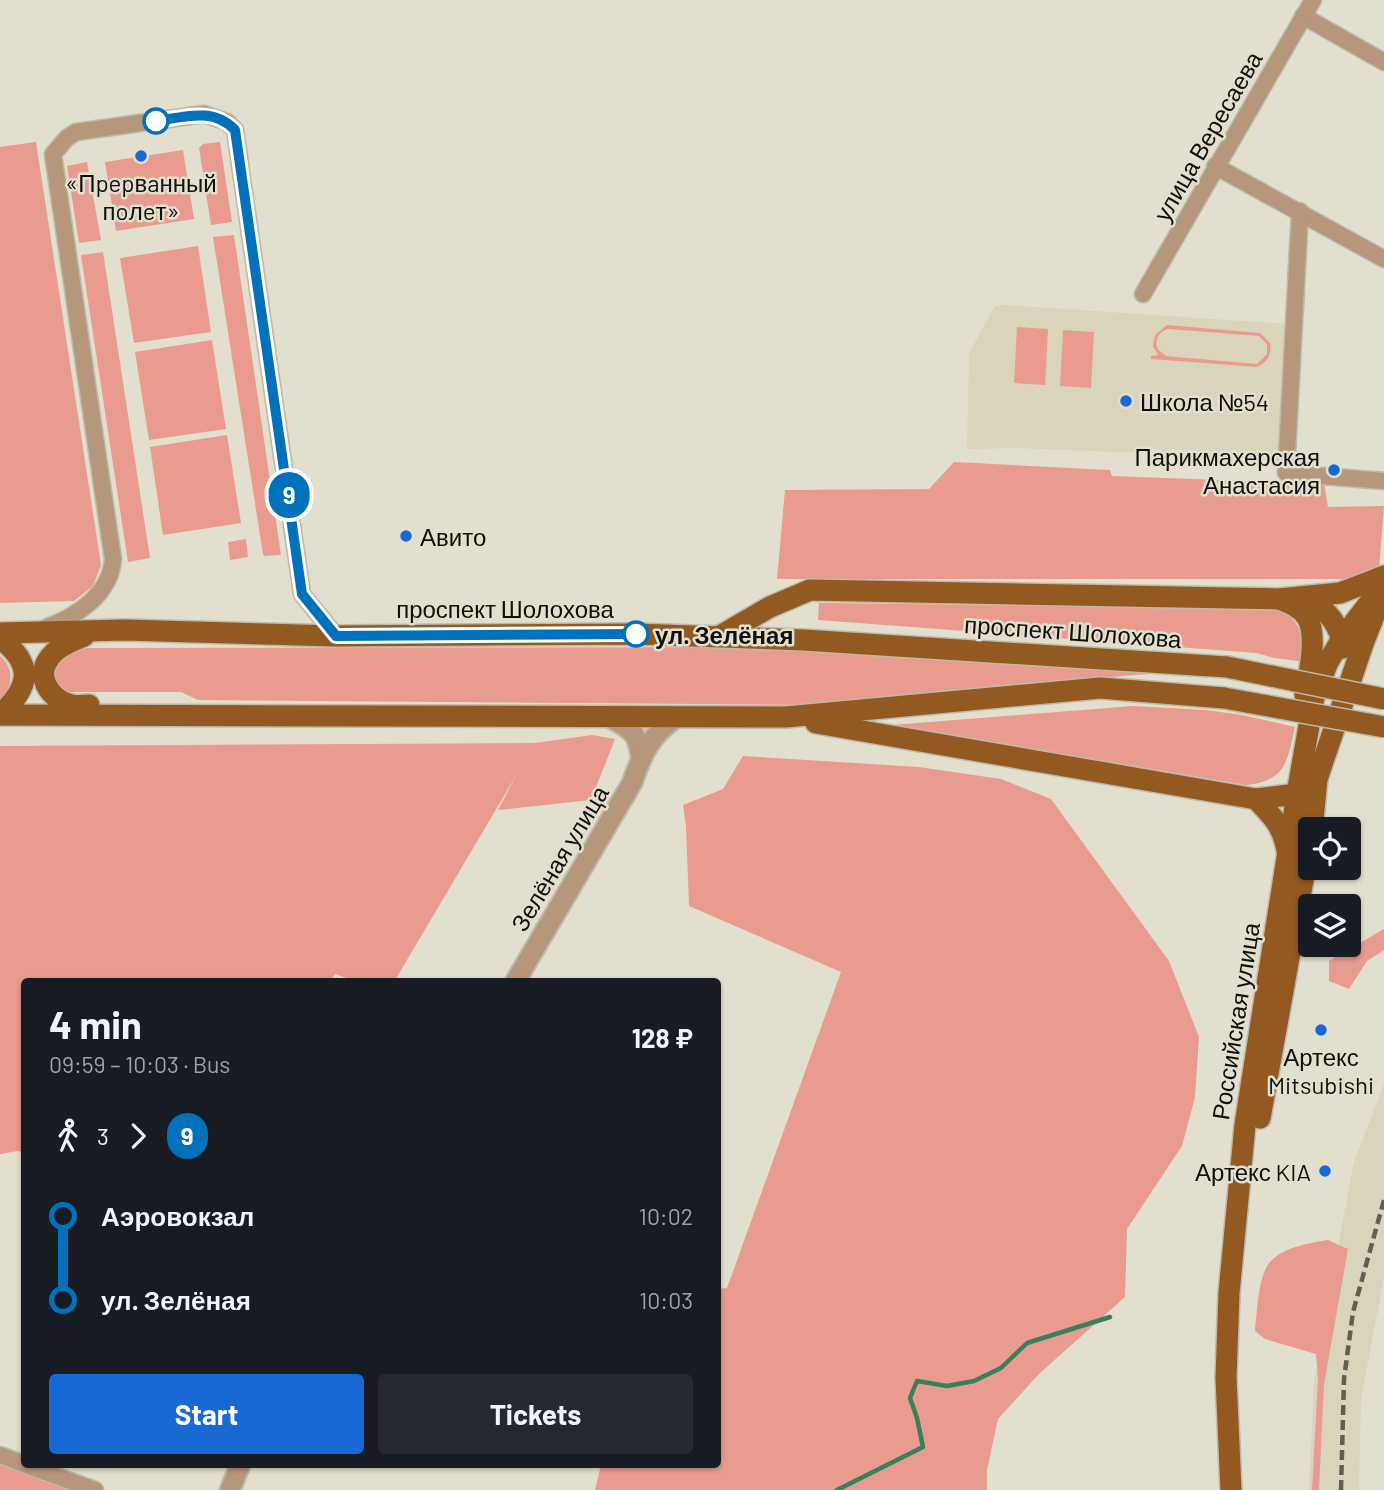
<!DOCTYPE html>
<html lang="en">
<head>
<meta charset="utf-8">
<style>
	body { margin:0; font-family:Barlow,sans-serif; background:#242831; color:#f1f3f6; height:100vh; display:flex; flex-direction:column; font-size:26px; white-space:nowrap }
	* { box-sizing:border-box; margin:0 }
	p { font-size:23px; color:#9ea1a6 }
	.icon { flex:none; width:38px; height:38px; fill:none; stroke:currentColor; stroke-width:2; stroke-linecap:round; stroke-linejoin:round }
	.map { position:relative; flex:1; overflow:hidden }
	.side { position:absolute; left:21px; top:978px; width:700px; height:490px; display:flex; flex-direction:column; background:#171b24; border-radius:7px; box-shadow:0 2px 5px #0004 }
	.side>* { flex:none }
	.badge { padding:0 14px; border-radius:23px; font-size:24px; line-height:46px }
	.tools { position:absolute; left:1298px; top:817px; display:grid; gap:14px }
	.tools a { display:grid; place-items:center; width:63px; height:63px; border-radius:7px; background:#171b24; box-shadow:0 2px 5px #0004; font-size:35px }
	.map>.badge { position:absolute; translate:-50% -50%; box-shadow:0 0 0 4px #fff }
	.legs { display:flex; align-items:center; gap:10px; height:77px; padding:0 28px; font-size:23px }
	.legs p { margin-inline-start:auto }
	.head { display:flex; align-items:center; justify-content:space-between; height:119px; padding:0 28px }
	h1 { font-size:38px; font-weight:700; line-height:52px }
	.action { display:flex; gap:14px; margin-top:auto; padding:14px 28px }
	.action a { flex:1; height:80px; border-radius:7px; background:#1969d4; color:#fff; font-size:28px; font-weight:700; line-height:80px; text-align:center }
	.action a+a { background:#242831; color:#f1f3f6 }
	ul { padding:0 28px; list-style:none }
	li { display:flex; align-items:center; gap:24px; height:84px; font-size:26px }
	li i { display:grid; place-items:center; width:10px; height:100%; margin:0 9px; background:currentColor }
	li i::after { content:''; width:18px; height:18px; margin:-9px; border:5px solid; border-radius:50%; background:#171b24 }
	li p { margin-inline-start:auto }
	li:first-child i { background:linear-gradient(#0000 50%,currentColor 0) }
	li:last-child i { background:linear-gradient(currentColor 50%,#0000 0) }
	.map>svg:first-child { display:block }
	.built { fill:#dad4bc }
	.green { fill:#e99b8f; fill-rule:evenodd }
	.lines { fill:none; stroke-linecap:round; stroke-linejoin:round }
	.stream { stroke:#38805b; stroke-width:4.5 }
	.minor-casing { stroke:#bdbaab; stroke-width:19 }
	.tertiary-casing { stroke:#bdbaab; stroke-width:23 }
	.primary-casing { stroke:#bdbaab; stroke-width:24 }
	.minor { stroke:#b7977c; stroke-width:16 }
	.tertiary { stroke:#b7977c; stroke-width:19 }
	.primary { stroke:#925920; stroke-width:21 }
	.rail { stroke:#615f54; stroke-width:4.5; stroke-dasharray:10 5; stroke-linecap:butt }
	.primary-bridge-casing { stroke:#bdbaab; stroke-width:24; stroke-linecap:butt }
	.primary-bridge { stroke:#925920; stroke-width:21 }
	.line-1-casing { stroke:#fff; stroke-width:16 }
	.line-1 { stroke:#0072bc; stroke-width:10 }
	.stop-1-dot { fill:#fff; stroke:#0072bc; stroke-width:3.5 }
	.poi-dot { fill:#1969d4; stroke:#e3dfce; stroke-width:2.5 }
	.labels { text-anchor:middle; dominant-baseline:central; stroke-width:5; stroke-linejoin:round; paint-order:stroke }
	.street-label { font-size:24px; fill:#11100a; stroke:#e3dfce }
	.poi-label { font-size:24px; fill:#11100a; stroke:#e3dfce }
	.stop-label { font-size:24px; font-weight:bold; fill:#11100a; stroke:#e3dfce; text-anchor:start }
</style>
</head>
<body>
<div class="map">
<svg width="1384" height="1490" viewBox="0 0 1384 1490">
	<rect width="100%" height="100%" fill="#e3dfce"/>
	<g class="built">
		<path d="M 1005,305 L 1288,324 L 1279,461 L 1191,456 L 1191,450 L 1172,450 L 1172,455 L 1161,454 L 1161,449 L 1146,449 L 1145,453 L 1015,448 L 967,449 L 969,353 L 995,306 Z"/>
		<path d="M 1384,1084 L 1384,1277 L 1361,1399 L 1359,1490 L 1309,1490 L 1314,1383 L 1353,1165 Z"/>
	</g>
	<g class="green">
		<path d="M 36,142 L 101,565 L 93,586 L 74,601 L 0,603 L 0,147 Z"/>
		<path d="M 220,142 L 232,222 L 211,225 L 199,148 L 203,144 Z"/>
		<path d="M 183,150 L 194,219 L 116,231 L 105,162 Z"/>
		<path d="M 87,162 L 101,240 L 79,243 L 67,166 Z"/>
		<path d="M 234,235 L 281,555 L 264,556 L 263,554 L 213,237 Z"/>
		<path d="M 198,246 L 211,332 L 134,343 L 120,258 Z"/>
		<path d="M 103,252 L 150,558 L 128,562 L 81,255 Z"/>
		<path d="M 1167,325 L 1260,333 L 1270,343 C 1272,355 1268,362 1257,367 L 1151,359 L 1151,356 L 1158,355 L 1153,346 L 1155,335 ZM 1168,329 L 1259,336 L 1267,344 L 1267,354 L 1257,364 L 1166,356 L 1158,350 C 1154,340 1158,332 1168,329 Z"/>
		<path d="M 1017,327 L 1048,329 L 1045,385 L 1014,383 Z"/>
		<path d="M 1063,330 L 1094,332 L 1091,388 L 1060,386 Z"/>
		<path d="M 212,340 L 226,429 L 149,440 L 135,352 Z"/>
		<path d="M 227,435 L 241,523 L 163,535 L 150,447 Z"/>
		<path d="M 954,462 L 1110,470 L 1112,476 L 1324,484 L 1328,507 L 1384,506 L 1379,570 L 1358,579 L 777,579 L 785,490 L 929,489 Z"/>
		<path d="M 246,539 L 248,557 L 230,560 L 228,542 Z"/>
		<path d="M 819,603 L 1279,609 C 1301,621 1304,638 1305,662 L 1274,658 L 1257,653 L 818,620 Z"/>
		<path d="M 875,647 L 1163,673 L 1003,685 L 821,705 L 198,700 L 181,692 L 69,692 L 59,689 C 44,666 66,650 88,648 Z"/>
		<path d="M 0,656 C 14,667 14,687 0,699 Z"/>
		<path d="M 1133,706 L 1206,710 L 1242,715 L 1295,727 C 1287,762 1286,781 1246,785 L 892,725 Z"/>
		<path d="M 592,735 L 615,739 L 591,800 L 498,810 L 517,774 L 394,982 L 358,982 L 335,974 L 329,982 L 24,982 L 24,1153 L 18,1151 L 0,1154 L 0,746 L 535,743 Z"/>
		<path d="M 743,756 L 919,767 L 1001,779 L 1051,799 L 1169,961 L 1199,1037 L 1195,1097 L 1182,1146 L 1127,1229 L 1125,1297 L 1039,1374 L 998,1419 L 987,1470 L 987,1490 L 595,1490 L 601,1465 L 718,1465 L 718,1289 L 727,1288 L 841,972 L 689,906 L 686,826 L 683,805 L 723,789 Z"/>
		<path d="M 1384,929 L 1384,950 L 1367,961 L 1349,989 L 1329,981 L 1329,961 Z"/>
		<path d="M 1328,1240 L 1348,1249 L 1324,1384 L 1319,1490 L 1312,1490 L 1318,1379 L 1316,1354 L 1265,1339 L 1255,1331 C 1257,1313 1258,1274 1271,1261 C 1284,1247 1310,1243 1328,1240 Z"/>
		<path d="M 0,1454 L 99,1490 L 0,1490 Z"/>
	</g>
	<g class="lines">
		<path class="stream" d="M 837,1490 L 923,1447 L 917,1418 L 910,1398 L 917,1381 L 947,1386 L 974,1381 L 1001,1368 L 1027,1343 L 1110,1317"/>
		<defs>
			<g id="minor">
				<path d="M 1303,16 L 1384,62"/>
				<path d="M 1215,166 L 1384,259"/>
				<path d="M 1300,211 L 1286,473 L 1384,481"/>
				<path d="M 1143,294 L 1313,0"/>
				<path d="M 45,628 C 76,617 111,594 113,559 L 53,154 L 67,138 L 76,132 L 204,114 L 227,122 L 235,130 L 302,594 L 336,636"/>
				<path d="M 0,1455 L 24,1464"/>
				<path d="M 26,1465 L 95,1490"/>
			</g>
			<g id="tertiary">
				<path d="M 607,716 C 630,730 637,729 641,757"/>
				<path d="M 515,982 L 632,783 C 642,754 651,734 677,717"/>
				<path d="M 230,1490 L 240,1465"/>
			</g>
			<g id="primary">
				<path d="M 1310,597 C 1327,612 1341,625 1343,648"/>
				<path d="M 1279,599 C 1289,603 1300,607 1307,617 C 1318,635 1309,675 1305,695"/>
				<path d="M 0,633 L 125,630 L 336,636 L 636,634 L 803,640 L 1227,667"/>
				<path d="M 84,636 C 70,642 56,647 48,660 C 35,679 53,701 72,705 C 77,706 84,705 89,705"/>
				<path d="M 720,636 L 770,607 L 810,590 L 1279,599 L 1340,593 L 1384,576"/>
				<path d="M 0,638 C 35,665 30,687 0,715"/>
				<path d="M 0,715 L 786,717 L 1100,688 L 1224,698"/>
				<path d="M 816,723 L 1256,799 L 1297,794 L 1317,779"/>
				<path d="M 1256,799 C 1273,817 1282,825 1287,850"/>
				<path d="M 1312,830 L 1317,779 L 1364,641 L 1380,601"/>
				<path d="M 1260,1118 L 1311,836"/>
				<path d="M 1231,1490 L 1226,1378 L 1229,1293 L 1245,1125 L 1297,794 L 1314,697 L 1328,662 L 1343,637 L 1384,584"/>
			</g>
		</defs>
		<use href="#minor" class="minor-casing"/>
		<use href="#tertiary" class="tertiary-casing"/>
		<use href="#primary" class="primary-casing"/>
		<use href="#minor" class="minor"/>
		<use href="#tertiary" class="tertiary"/>
		<use href="#primary" class="primary"/>
		<path class="rail" d="M 1341,1490 L 1344,1379 L 1353,1312 L 1384,1200"/>
		<defs>
			<g id="primary-bridge">
				<path d="M 1227,667 L 1384,699"/>
				<path d="M 1224,698 L 1384,727"/>
			</g>
		</defs>
		<use href="#primary-bridge" class="primary-bridge-casing"/>
		<use href="#primary-bridge" class="primary-bridge"/>
	</g>
	<g class="lines">
		<defs>
			<path id="line-1" d="M 156,121 C 185,117 213,107 235,130 L 302,594 L 336,636 L 636,634"/>
		</defs>
		<use href="#line-1" class="line-1-casing"/>
		<use href="#line-1" class="line-1"/>
	</g>
	<g class="stop-1-dot">
		<circle cx="156" cy="121" r="12"/>
		<circle cx="636" cy="634" r="12"/>
	</g>
	<g class="poi-dot">
		<circle cx="141" cy="156" r="7"/>
		<circle cx="1126" cy="401" r="7"/>
		<circle cx="1334" cy="470" r="7"/>
		<circle cx="406" cy="536" r="7"/>
		<circle cx="1321" cy="1030" r="7"/>
		<circle cx="1325" cy="1171" r="7"/>
	</g>
	<g class="labels">
		<g class="street-label">
			<text transform="translate(1207 136) rotate(-60)">улица Вересаева</text>
			<text x="505" y="608">проспект Шолохова</text>
			<text transform="translate(1073 631) rotate(4)">проспект Шолохова</text>
			<text transform="translate(559 858) rotate(-59)">Зелёная улица</text>
			<text transform="translate(1235 1021) rotate(-81)">Российская улица</text>
		</g>
		<g class="poi-label">
			<text x="141" y="182">«Пpepвaнный<tspan x="141" dy="28">пoлeт»</tspan></text>
			<text x="1140" y="401" text-anchor="start">Школа №54</text>
			<text x="1320" y="456" text-anchor="end">Парикмахерская<tspan x="1320" dy="28">Анастасия</tspan></text>
			<text x="420" y="536" text-anchor="start">Авито</text>
			<text x="1321" y="1056">Артекс<tspan x="1321" dy="28">Mitsubishi</tspan></text>
			<text x="1311" y="1171" text-anchor="end">Артекс KIA</text>
		</g>
		<g class="stop-label">
			<text x="655" y="634">ул. Зелёная</text>
		</g>
	</g>
</svg>
<div class="tools">
<a><svg class="icon" aria-label="locate" viewBox="0 0 24 24"><circle cx="12" cy="12" r="6"/><path d="M12 2v4M12 18v4M2 12h4M18 12h4"/></svg></a>
<a><svg class="icon" aria-label="layers" viewBox="0 0 24 24"><path d="M12 4l9 5-9 5-9-5zM3 14l9 5 9-5"/></svg></a>
</div>
<b class="badge" style="left:289px;top:495px;background:#0072bc;color:#fff">9</b>
<section class="side">
<div class="head"><div><h1>4 min</h1><p>09:59 – 10:03 · Bus</p></div><b>128 ₽</b></div>
<div class="legs"><svg class="icon" aria-label="walk" viewBox="0 0 24 24"><circle cx="13" cy="4" r="2"/><path d="M13 8l-2 6 4 7M11 14l-3 7M7 12l3-4h3l4 4"/></svg>3<svg class="icon" aria-label="forward" viewBox="0 0 24 24"><path d="M9 5l7 7-7 7"/></svg><b class="badge" style="background:#0072bc;color:#fff">9</b></div>
<ul>
<li><i style="color:#0072bc"></i><b>Аэровокзал</b><p>10:02</p></li>
<li><i style="color:#0072bc"></i><b>ул. Зелёная</b><p>10:03</p></li>
</ul>
<div class="action"><a>Start</a><a>Tickets</a></div>
</section>
</div>
</body>
</html>
